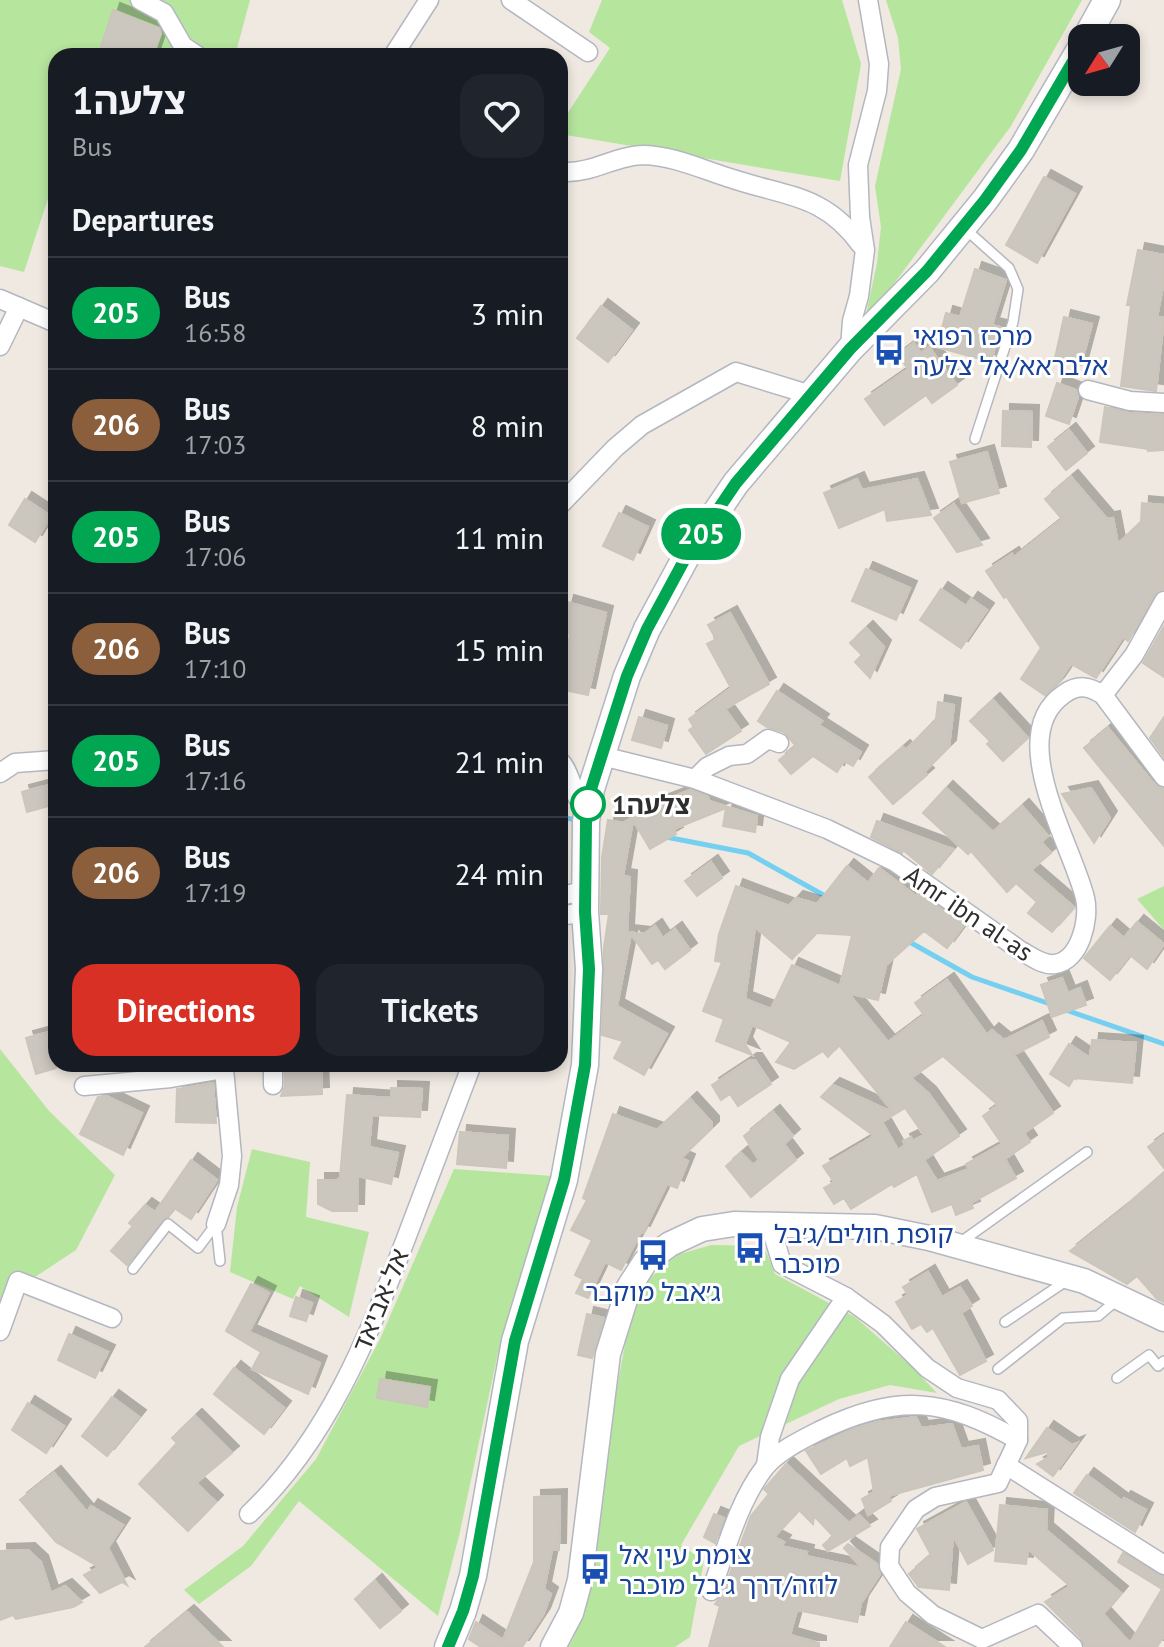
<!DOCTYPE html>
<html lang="en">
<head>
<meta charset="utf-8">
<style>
	body { margin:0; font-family:"PT Sans","Noto Sans Hebrew",sans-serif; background:#20242c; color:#f1f3f6; height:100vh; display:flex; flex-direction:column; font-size:30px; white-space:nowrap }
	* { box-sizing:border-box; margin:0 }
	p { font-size:26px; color:#9ea1a6 }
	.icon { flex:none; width:44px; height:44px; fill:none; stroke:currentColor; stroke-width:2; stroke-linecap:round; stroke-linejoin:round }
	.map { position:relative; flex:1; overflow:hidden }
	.side { position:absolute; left:48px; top:48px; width:520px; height:1024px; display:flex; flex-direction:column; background:#171b24; border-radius:24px; box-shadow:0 4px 12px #0003 }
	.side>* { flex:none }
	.badge { padding:0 16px; border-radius:26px; font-size:28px; line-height:52px }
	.needle { width:52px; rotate:233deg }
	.buttons { position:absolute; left:1068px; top:24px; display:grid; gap:16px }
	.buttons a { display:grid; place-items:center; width:72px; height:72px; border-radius:16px; background:#171b24; box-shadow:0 4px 12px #0003; font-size:40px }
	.map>.badge { position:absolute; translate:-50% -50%; box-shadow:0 0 0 4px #fff }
	h2 { padding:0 24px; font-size:30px; line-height:72px }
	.round { display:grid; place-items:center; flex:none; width:84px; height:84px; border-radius:24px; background:#20242c }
	.summary { display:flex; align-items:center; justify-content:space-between; height:136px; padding:0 24px }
	h1 { font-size:38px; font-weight:700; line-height:60px }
	.action { display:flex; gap:16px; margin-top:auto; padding:16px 24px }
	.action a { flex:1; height:92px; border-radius:24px; background:#d93025; color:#fff; font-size:32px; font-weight:700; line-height:92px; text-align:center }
	.action a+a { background:#20242c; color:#f1f3f6 }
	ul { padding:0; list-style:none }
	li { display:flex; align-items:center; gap:24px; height:112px; padding:0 24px; border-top:2px solid #363941 }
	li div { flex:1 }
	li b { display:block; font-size:30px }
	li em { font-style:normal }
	li .badge { min-width:88px; font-weight:700; text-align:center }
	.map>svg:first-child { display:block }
	.green { fill:#b6e59e }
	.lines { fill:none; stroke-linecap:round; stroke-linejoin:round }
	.stream { stroke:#75cff0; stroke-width:5 }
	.building { fill:#cbc7bf; stroke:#cbc5ba; stroke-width:2; fill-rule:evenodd; filter:url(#shadow) }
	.service-casing { stroke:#b4b7c1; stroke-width:12 }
	.minor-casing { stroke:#b4b7c1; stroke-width:21 }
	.tertiary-casing { stroke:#b4b7c1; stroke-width:27 }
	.secondary-casing { stroke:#b4b7c1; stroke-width:29 }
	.service { stroke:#fff; stroke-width:9 }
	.minor { stroke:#fff; stroke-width:18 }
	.tertiary { stroke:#fff; stroke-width:24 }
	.secondary { stroke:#fff; stroke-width:26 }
	.line-casing { stroke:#fff; stroke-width:18 }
	.line { stroke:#00a651; stroke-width:12 }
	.stop-dot { fill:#fff; stroke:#00a651; stroke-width:4 }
	.labels { text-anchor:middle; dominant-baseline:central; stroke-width:6; stroke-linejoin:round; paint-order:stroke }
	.transit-label { font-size:26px; fill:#164399; stroke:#fff; text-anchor:start }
	.stop-label { font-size:26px; font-weight:bold; fill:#2e2e2e; stroke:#fff; text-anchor:start }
	.street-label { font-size:26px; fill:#2e2e2e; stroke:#fff }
</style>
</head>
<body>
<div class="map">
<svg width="1164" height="1647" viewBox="0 0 1164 1647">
	<defs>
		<filter id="shadow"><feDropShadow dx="7" dy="-7" stdDeviation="0" flood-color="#0004"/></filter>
	</defs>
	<rect width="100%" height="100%" fill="#efe9e1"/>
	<g class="green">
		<path d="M 0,0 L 250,0 L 235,56 L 56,56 L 56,174 L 24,272 L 0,266 Z"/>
		<path d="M 602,0 L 842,0 L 861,64 L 840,181 L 560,134 L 560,125 L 610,48 L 589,32 Z"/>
		<path d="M 886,0 L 1082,0 L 1011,126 L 864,324 L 877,263 L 881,227 L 875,186 L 901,69 L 898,38 Z"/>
		<path d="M 1164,886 L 1164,930 L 1137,899 Z"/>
		<path d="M 0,1049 L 49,1111 L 115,1175 L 76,1250 L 0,1300 Z"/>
		<path d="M 252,1149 L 310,1162 L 306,1217 L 369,1232 L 349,1317 L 300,1286 L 293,1299 L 230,1272 L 237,1207 Z"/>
		<path d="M 454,1169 L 552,1176 L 498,1353 L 459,1536 L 438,1616 L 299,1501 L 251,1566 L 199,1604 L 184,1590 L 243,1546 L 316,1459 L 380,1339 Z"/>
		<path d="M 711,1245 L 764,1246 L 775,1274 L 855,1317 L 912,1367 L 937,1393 L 890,1385 L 839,1399 L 739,1446 L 681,1545 L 704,1561 L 690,1637 L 675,1647 L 568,1647 L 574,1637 L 590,1586 L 615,1398 L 629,1323 L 644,1283 L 677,1255 Z"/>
	</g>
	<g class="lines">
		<g class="stream">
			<path d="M 560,817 L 577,820"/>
			<path d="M 666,837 L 748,853 L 827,897"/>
			<path d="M 906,940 L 972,977 L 1053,1005"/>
			<path d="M 1063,1009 L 1164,1044"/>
		</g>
	</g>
	<g class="building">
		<path d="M 113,10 L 159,28 L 161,33 L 153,56 L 98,56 Z"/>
		<path d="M 1044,177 L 1075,194 L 1037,263 L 1006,245 Z"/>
		<path d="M 1138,250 L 1164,255 L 1164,281 L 1157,317 L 1164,318 L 1156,391 L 1121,386 L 1131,305 L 1127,305 Z"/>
		<path d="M 975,269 L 1006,280 L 992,325 L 1000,327 L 991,362 L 937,347 L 946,313 L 960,317 Z"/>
		<path d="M 601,306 L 632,330 L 608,362 L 577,338 Z"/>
		<path d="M 1064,317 L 1092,324 L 1081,365 L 1055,358 Z"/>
		<path d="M 914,343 L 921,353 L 929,347 L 957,385 L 932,403 L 926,395 L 884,425 L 865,399 L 908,369 L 898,355 Z"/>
		<path d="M 1057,383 L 1076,390 L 1078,397 L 1069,424 L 1046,416 Z"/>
		<path d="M 1105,407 L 1129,413 L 1164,415 L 1164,450 L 1148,451 L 1148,449 L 1100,442 Z"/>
		<path d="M 1003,411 L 1032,412 L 1031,447 L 1002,446 Z"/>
		<path d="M 1069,430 L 1087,453 L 1066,470 L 1048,447 Z"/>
		<path d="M 987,452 L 999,493 L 962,503 L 950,462 Z"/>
		<path d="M 1071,477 L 1107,519 L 1113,518 L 1118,544 L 1141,522 L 1142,503 L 1164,505 L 1164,589 L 1154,595 L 1128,641 L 1123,637 L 1096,678 L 1071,664 L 1058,683 L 1046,696 L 1021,679 L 1041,648 L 1006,596 L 1004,598 L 986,571 L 1012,554 L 1014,557 L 1062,519 L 1045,499 Z"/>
		<path d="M 857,479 L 862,490 L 917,479 L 931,515 L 887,521 L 885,509 L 839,528 L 824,493 Z"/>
		<path d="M 25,499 L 51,516 L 35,542 L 9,525 Z"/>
		<path d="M 954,504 L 982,545 L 957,552 L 934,518 Z"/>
		<path d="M 619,513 L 648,527 L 633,560 L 603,546 Z"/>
		<path d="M 866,569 L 910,588 L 896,620 L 852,601 Z"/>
		<path d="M 941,589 L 966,606 L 971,599 L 987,610 L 961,648 L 920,620 Z"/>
		<path d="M 567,602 L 606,613 L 588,695 L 560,689 L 570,634 L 560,631 Z"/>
		<path d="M 730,613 L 769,684 L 725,709 L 741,731 L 706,754 L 689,730 L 698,724 L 693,726 L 689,719 L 731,688 L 707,644 L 716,639 L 708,625 Z"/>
		<path d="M 1164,626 L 1164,677 L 1143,663 Z"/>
		<path d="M 866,628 L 884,647 L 870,678 L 855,662 L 862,655 L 850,643 Z"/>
		<path d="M 777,691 L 822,721 L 819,725 L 861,752 L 853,766 L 844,761 L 837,772 L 813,756 L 791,774 L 779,760 L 796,746 L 784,732 L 767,727 L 758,721 Z"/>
		<path d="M 993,700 L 1028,738 L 1003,761 L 987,744 L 990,741 L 970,721 Z"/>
		<path d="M 938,702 L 954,705 L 949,747 L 924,772 L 927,775 L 893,804 L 869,777 L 903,747 L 906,750 L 936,719 Z"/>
		<path d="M 639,717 L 667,726 L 661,748 L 632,740 Z"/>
		<path d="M 1164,717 L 1164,757 L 1150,738 Z"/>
		<path d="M 1108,728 L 1154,784 L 1164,789 L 1164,846 L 1084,748 Z"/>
		<path d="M 56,783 L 56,804 L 27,812 L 22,792 Z"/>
		<path d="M 946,788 L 993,832 L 1022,806 L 1048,836 L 1041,842 L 1051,853 L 1031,870 L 1074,907 L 1052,932 L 1028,913 L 1037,902 L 1016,883 L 1007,892 L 971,851 L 968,854 L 923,813 Z"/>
		<path d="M 1091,788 L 1110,818 L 1094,843 L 1062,794 Z"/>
		<path d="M 690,790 L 708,797 L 709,801 L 757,816 L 755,832 L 723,826 L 726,808 L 674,829 L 676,834 L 650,849 L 633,820 L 623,876 L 630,877 L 627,932 L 644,934 L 655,926 L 663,938 L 675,929 L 690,950 L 665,969 L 658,960 L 652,964 L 631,934 L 617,1006 L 667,1034 L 644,1075 L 614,1058 L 623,1041 L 602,1035 L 604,947 L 609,914 L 601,914 L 602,857 L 608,820 L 623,823 L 657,803 Z"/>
		<path d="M 877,821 L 944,846 L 953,849 L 932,874 L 903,850 L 902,853 L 871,837 Z"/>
		<path d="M 711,862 L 722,878 L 697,896 L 685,881 Z"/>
		<path d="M 847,866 L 868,883 L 879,868 L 916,896 L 918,893 L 964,925 L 947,948 L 924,931 L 886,965 L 878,1000 L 848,993 L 888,1042 L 924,1015 L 915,1003 L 947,980 L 987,1035 L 992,1030 L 1004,1040 L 1042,1021 L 1049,1037 L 1017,1053 L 1010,1049 L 1053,1113 L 1024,1133 L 1030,1142 L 1005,1159 L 1016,1178 L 971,1203 L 973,1208 L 956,1215 L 952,1204 L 932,1212 L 917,1174 L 894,1187 L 892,1184 L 851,1209 L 844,1198 L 834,1204 L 824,1188 L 834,1182 L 823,1166 L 874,1136 L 821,1097 L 833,1085 L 894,1113 L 839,1045 L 828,1057 L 823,1051 L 794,1069 L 776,1062 L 791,1042 L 752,1025 L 745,1044 L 752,1055 L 716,1041 L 724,1019 L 703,1011 L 722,962 L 715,961 L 719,934 L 736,886 L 789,906 L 796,898 L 817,904 ZM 755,927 L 792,959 L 816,933 L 852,935 L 840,986 L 792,965 L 771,1009 L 745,999 ZM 943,1056 L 998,1105 L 983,1116 L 1002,1144 L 966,1164 L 969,1169 L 937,1181 L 924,1160 L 959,1136 L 929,1094 L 911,1078 ZM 905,1108 L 924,1135 L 913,1141 L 911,1137 L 903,1141 L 905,1145 L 898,1150 L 882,1122 Z"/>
		<path d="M 1137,922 L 1164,944 L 1147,969 L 1130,955 L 1110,980 L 1084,958 L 1110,926 L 1124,938 Z"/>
		<path d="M 1062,978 L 1068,993 L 1080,988 L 1086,1005 L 1052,1017 L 1041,985 Z"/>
		<path d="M 56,1030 L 56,1068 L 36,1074 L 26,1038 Z"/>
		<path d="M 1092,1040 L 1136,1043 L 1132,1083 L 1074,1078 L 1069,1086 L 1050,1074 L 1069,1044 L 1090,1058 Z"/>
		<path d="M 750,1060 L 755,1060 L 771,1084 L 738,1106 L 730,1094 L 721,1100 L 712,1085 Z"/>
		<path d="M 321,1065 L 322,1094 L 281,1096 L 285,1086 L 285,1067 Z"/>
		<path d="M 213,1083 L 216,1123 L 176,1122 L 177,1089 Z"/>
		<path d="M 391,1088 L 422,1089 L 420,1117 L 372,1115 L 369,1147 L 398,1153 L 391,1184 L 358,1176 L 357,1211 L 332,1211 L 318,1204 L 318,1180 L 337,1180 L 340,1178 L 347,1095 L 391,1098 Z"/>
		<path d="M 106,1096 L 142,1113 L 123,1155 L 80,1134 L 98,1097 Z"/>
		<path d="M 690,1099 L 712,1123 L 712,1128 L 681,1158 L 688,1161 L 677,1188 L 667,1184 L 643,1233 L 641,1232 L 621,1270 L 605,1262 L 588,1298 L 576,1293 L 583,1279 L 575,1275 L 592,1240 L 571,1230 L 587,1200 L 583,1198 L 613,1114 L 657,1130 Z"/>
		<path d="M 773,1112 L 793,1136 L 784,1144 L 796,1160 L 751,1197 L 726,1166 L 741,1153 L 753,1165 L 759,1160 L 744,1136 Z"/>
		<path d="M 460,1132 L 508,1136 L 506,1168 L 457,1164 Z"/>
		<path d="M 1164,1135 L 1164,1168 L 1148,1147 Z"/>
		<path d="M 191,1160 L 217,1180 L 191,1219 L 174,1208 L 127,1265 L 111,1251 L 133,1226 L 129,1223 L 145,1205 L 155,1212 Z"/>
		<path d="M 1164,1173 L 1164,1302 L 1157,1299 L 1137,1276 L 1127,1284 L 1070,1251 L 1124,1208 Z"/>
		<path d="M 928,1272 L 942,1297 L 960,1287 L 972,1306 L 961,1313 L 986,1361 L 960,1375 L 933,1328 L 927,1332 L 921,1324 L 912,1329 L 896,1302 L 908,1295 L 903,1287 Z"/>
		<path d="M 251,1284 L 269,1293 L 249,1332 L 320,1363 L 308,1394 L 252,1369 L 261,1352 L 226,1331 Z"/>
		<path d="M 296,1297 L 312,1303 L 306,1321 L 290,1316 Z"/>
		<path d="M 587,1314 L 604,1318 L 592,1358 L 578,1355 Z"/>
		<path d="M 69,1334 L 108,1352 L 95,1378 L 58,1360 Z"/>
		<path d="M 234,1368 L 284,1408 L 264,1434 L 214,1394 Z"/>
		<path d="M 380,1379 L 430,1387 L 427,1407 L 377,1398 Z"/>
		<path d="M 112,1397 L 139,1417 L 107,1456 L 82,1436 Z"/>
		<path d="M 28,1403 L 64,1426 L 46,1453 L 12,1430 Z"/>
		<path d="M 195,1416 L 232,1453 L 196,1483 L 216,1502 L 188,1531 L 139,1484 L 177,1443 L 172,1438 Z"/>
		<path d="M 916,1417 L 921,1428 L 952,1424 L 961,1449 L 978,1446 L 983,1470 L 888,1496 L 891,1501 L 868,1515 L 862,1499 L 874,1492 L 868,1457 L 850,1466 L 847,1458 L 821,1474 L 806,1451 L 853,1429 L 877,1422 Z"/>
		<path d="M 1047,1428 L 1072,1445 L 1077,1443 L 1053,1476 L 1037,1464 L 1049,1457 L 1047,1452 L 1026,1458 Z"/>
		<path d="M 786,1464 L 849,1523 L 859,1515 L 870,1526 L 828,1551 L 823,1545 L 833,1536 L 814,1516 L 813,1524 L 799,1510 L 774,1537 L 784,1542 L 781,1546 L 807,1552 L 806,1556 L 862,1568 L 844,1548 L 848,1544 L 877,1564 L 880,1574 L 861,1603 L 857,1622 L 797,1610 L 790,1635 L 819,1643 L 819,1647 L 709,1647 L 720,1606 L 715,1604 L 722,1595 L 751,1516 L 769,1494 L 764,1489 L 766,1487 Z"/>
		<path d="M 54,1473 L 87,1512 L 91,1506 L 123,1525 L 108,1548 L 127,1585 L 122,1582 L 100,1593 L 84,1575 L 99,1567 L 56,1542 L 20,1500 Z"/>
		<path d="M 1087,1475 L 1122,1501 L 1124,1498 L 1146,1510 L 1135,1532 L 1074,1493 Z"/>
		<path d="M 560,1496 L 559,1550 L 552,1550 L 544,1589 L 551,1594 L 543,1615 L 522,1647 L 481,1647 L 469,1639 L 476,1622 L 503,1640 L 534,1562 L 534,1497 Z"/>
		<path d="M 966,1502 L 993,1550 L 968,1564 L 953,1535 L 949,1590 L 919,1587 L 909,1574 L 931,1555 L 917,1529 Z"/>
		<path d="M 1000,1505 L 1047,1510 L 1046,1530 L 1121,1593 L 1103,1614 L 1130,1643 L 1162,1589 L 1118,1562 L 1123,1553 L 1164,1577 L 1164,1636 L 1157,1647 L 1085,1647 L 1081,1638 L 1045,1602 L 1070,1586 L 1028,1549 L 1026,1564 L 995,1561 Z"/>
		<path d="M 714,1514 L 724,1518 L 715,1543 L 704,1537 Z"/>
		<path d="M 28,1550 L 41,1562 L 51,1593 L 65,1586 L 82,1602 L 73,1607 L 16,1619 L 13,1615 L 0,1620 L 0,1551 Z"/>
		<path d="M 375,1581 L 401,1611 L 380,1628 L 355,1599 Z"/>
		<path d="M 187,1612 L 223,1647 L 145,1647 Z"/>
		<path d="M 906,1622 L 945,1647 L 890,1647 Z"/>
	</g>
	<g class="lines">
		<defs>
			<g id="service">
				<path d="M 963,227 L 1009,268 L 1018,289 L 1013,322 L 975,439"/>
				<path d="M 958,1244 L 1087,1152"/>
				<path d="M 133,1269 L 168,1224 L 198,1248 L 216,1224 L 220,1261"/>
				<path d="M 1005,1322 L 1069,1279"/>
				<path d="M 998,1369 L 1063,1318 L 1098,1316 L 1118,1299"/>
				<path d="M 1117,1378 L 1149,1355 L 1158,1366 L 1164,1361"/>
			</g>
			<g id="minor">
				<path d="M 140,0 L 164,13 L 183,46 L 198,56"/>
				<path d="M 511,0 L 588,52"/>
				<path d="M 393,56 L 429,0"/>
				<path d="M 565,172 C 593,173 617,155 644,155 C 675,156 703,170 733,179 C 787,197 824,194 861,245"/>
				<path d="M 0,299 L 56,323"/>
				<path d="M 0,346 L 19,307"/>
				<path d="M 850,349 L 852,321 L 859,296 L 865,250 L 860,217 L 858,165 L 877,91 L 879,64 L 868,0"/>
				<path d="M 1088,390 L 1130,401 L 1164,403"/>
				<path d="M 560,505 L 615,448 L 642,425 L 736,372 L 811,395"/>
				<path d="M 1103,695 L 1134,655 L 1164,601"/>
				<path d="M 602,756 L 695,779 L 827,829 L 895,862 L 1021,951 C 1031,956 1043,966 1055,964 C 1080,961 1090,919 1085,898 C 1073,846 1003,735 1064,694 C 1078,684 1089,686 1103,695 L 1164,777"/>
				<path d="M 560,761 C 573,774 571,800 588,807"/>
				<path d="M 0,773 L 15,763 L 56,760"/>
				<path d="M 695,779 L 707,767 L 729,756 L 747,754 L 768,739 L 779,743"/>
				<path d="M 560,896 L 584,891"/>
				<path d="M 560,916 L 585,912"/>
				<path d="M 273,1064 L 273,1085"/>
				<path d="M 84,1086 L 171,1078 L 224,1069 L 224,1064"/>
				<path d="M 216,1224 L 229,1185 L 232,1156 L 224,1069"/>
				<path d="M 770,1225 L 782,1264 L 846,1297 L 883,1324 L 927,1368 L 957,1388 L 998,1400 L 1018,1421 L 1018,1440 L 998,1483 L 935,1497 L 916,1509 L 890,1547 L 889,1566 L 907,1593 L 933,1615 L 982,1639 L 1038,1614 L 1073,1647"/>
				<path d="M 0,1331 L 18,1281 L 112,1318"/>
				<path d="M 766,1465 L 770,1437 L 790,1379 L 846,1297"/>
				<path d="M 1006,1465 L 1164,1565"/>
				<path d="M 249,1514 C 327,1440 367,1340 405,1241 C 427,1182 450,1123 472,1064"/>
				<path d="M 711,1591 C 726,1550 738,1502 765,1467 C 778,1451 803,1439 821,1430 C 898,1393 945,1398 1018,1440"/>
			</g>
			<path id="tertiary" d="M 553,1647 L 571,1613 L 580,1580 L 608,1354 L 629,1287 L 645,1262 L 670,1244 L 702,1229 L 734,1224 L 875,1227 L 929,1238 L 1084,1281 L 1164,1319"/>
			<g id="secondary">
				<path d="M 1086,38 L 1107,0"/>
				<path d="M 448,1647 L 463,1611 L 473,1576 L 515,1341 L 564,1180 L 585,1065 L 589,969 L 585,912 L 586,821 L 591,789 L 627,676 L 647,629 L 687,555 L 736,483 L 850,349 L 927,271 L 985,200 L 1021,150 L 1082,46"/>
			</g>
		</defs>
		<use href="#service" class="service-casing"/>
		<use href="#minor" class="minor-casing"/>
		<use href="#tertiary" class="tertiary-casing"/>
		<use href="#secondary" class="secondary-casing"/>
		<use href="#service" class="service"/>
		<use href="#minor" class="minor"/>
		<use href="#tertiary" class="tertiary"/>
		<use href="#secondary" class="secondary"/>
	</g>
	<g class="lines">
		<defs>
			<path id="line" d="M 448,1647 L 463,1611 L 473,1576 L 515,1341 L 564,1180 L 585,1065 L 589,969 L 585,912 L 586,821 L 591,789 L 627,676 L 647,629 L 687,555 L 736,483 L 850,349 L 927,271 L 985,200 L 1021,150 L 1082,46"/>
		</defs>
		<use href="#line" class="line-casing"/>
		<use href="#line" class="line"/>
	</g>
	<defs>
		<symbol id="bus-bare" viewBox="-9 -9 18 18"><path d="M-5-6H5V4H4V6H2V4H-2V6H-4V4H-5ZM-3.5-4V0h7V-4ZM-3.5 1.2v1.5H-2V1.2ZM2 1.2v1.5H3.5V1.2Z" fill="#1a4fb4" stroke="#fff" stroke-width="2.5" paint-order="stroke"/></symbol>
	</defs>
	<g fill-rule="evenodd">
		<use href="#bus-bare" x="867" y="328" width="44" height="44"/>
		<use href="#bus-bare" x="728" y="1226" width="44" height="44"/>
		<use href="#bus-bare" x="631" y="1233" width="44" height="44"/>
		<use href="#bus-bare" x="573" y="1547" width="44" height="44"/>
	</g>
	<circle class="stop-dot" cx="588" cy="804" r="16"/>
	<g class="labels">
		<g class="transit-label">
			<text x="913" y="335">מרכז רפואי<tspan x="913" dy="30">אלבראא/אל צלעה</tspan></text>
			<text x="774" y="1233">קופת חולים/ג׳בל<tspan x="774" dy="30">מוכבר</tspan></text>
			<text x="653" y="1291" text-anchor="middle">ג׳אבל מוקבר</text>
			<text x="619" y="1554">צומת עין אל<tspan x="619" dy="30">לוזה/דרך ג׳בל מוכבר</tspan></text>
		</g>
		<g class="stop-label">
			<text x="612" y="804">צלעה1</text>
		</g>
		<g class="street-label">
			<text transform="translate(969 913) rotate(34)">Amr ibn al-as</text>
			<text transform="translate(380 1300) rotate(-68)">אל-אביאד</text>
		</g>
	</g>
</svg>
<div class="buttons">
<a><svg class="needle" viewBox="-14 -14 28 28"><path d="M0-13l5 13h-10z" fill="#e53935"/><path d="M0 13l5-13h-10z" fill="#9ea1a6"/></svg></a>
</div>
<b class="badge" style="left:701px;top:534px;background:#00a651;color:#fff">205</b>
<section class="side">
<div class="summary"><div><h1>צלעה1</h1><p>Bus</p></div><a class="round"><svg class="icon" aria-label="heart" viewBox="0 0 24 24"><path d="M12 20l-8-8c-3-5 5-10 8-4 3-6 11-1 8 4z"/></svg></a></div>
<h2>Departures</h2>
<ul>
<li><span class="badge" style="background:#00a651;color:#fff">205</span><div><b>Bus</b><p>16:58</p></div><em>3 min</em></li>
<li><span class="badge" style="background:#8b5e3c;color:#fff">206</span><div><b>Bus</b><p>17:03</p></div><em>8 min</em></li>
<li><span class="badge" style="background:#00a651;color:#fff">205</span><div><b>Bus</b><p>17:06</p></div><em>11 min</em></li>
<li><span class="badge" style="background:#8b5e3c;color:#fff">206</span><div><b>Bus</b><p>17:10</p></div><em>15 min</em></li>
<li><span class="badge" style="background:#00a651;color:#fff">205</span><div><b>Bus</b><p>17:16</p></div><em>21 min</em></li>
<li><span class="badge" style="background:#8b5e3c;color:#fff">206</span><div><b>Bus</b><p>17:19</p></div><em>24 min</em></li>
</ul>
<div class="action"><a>Directions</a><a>Tickets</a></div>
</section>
</div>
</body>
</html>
